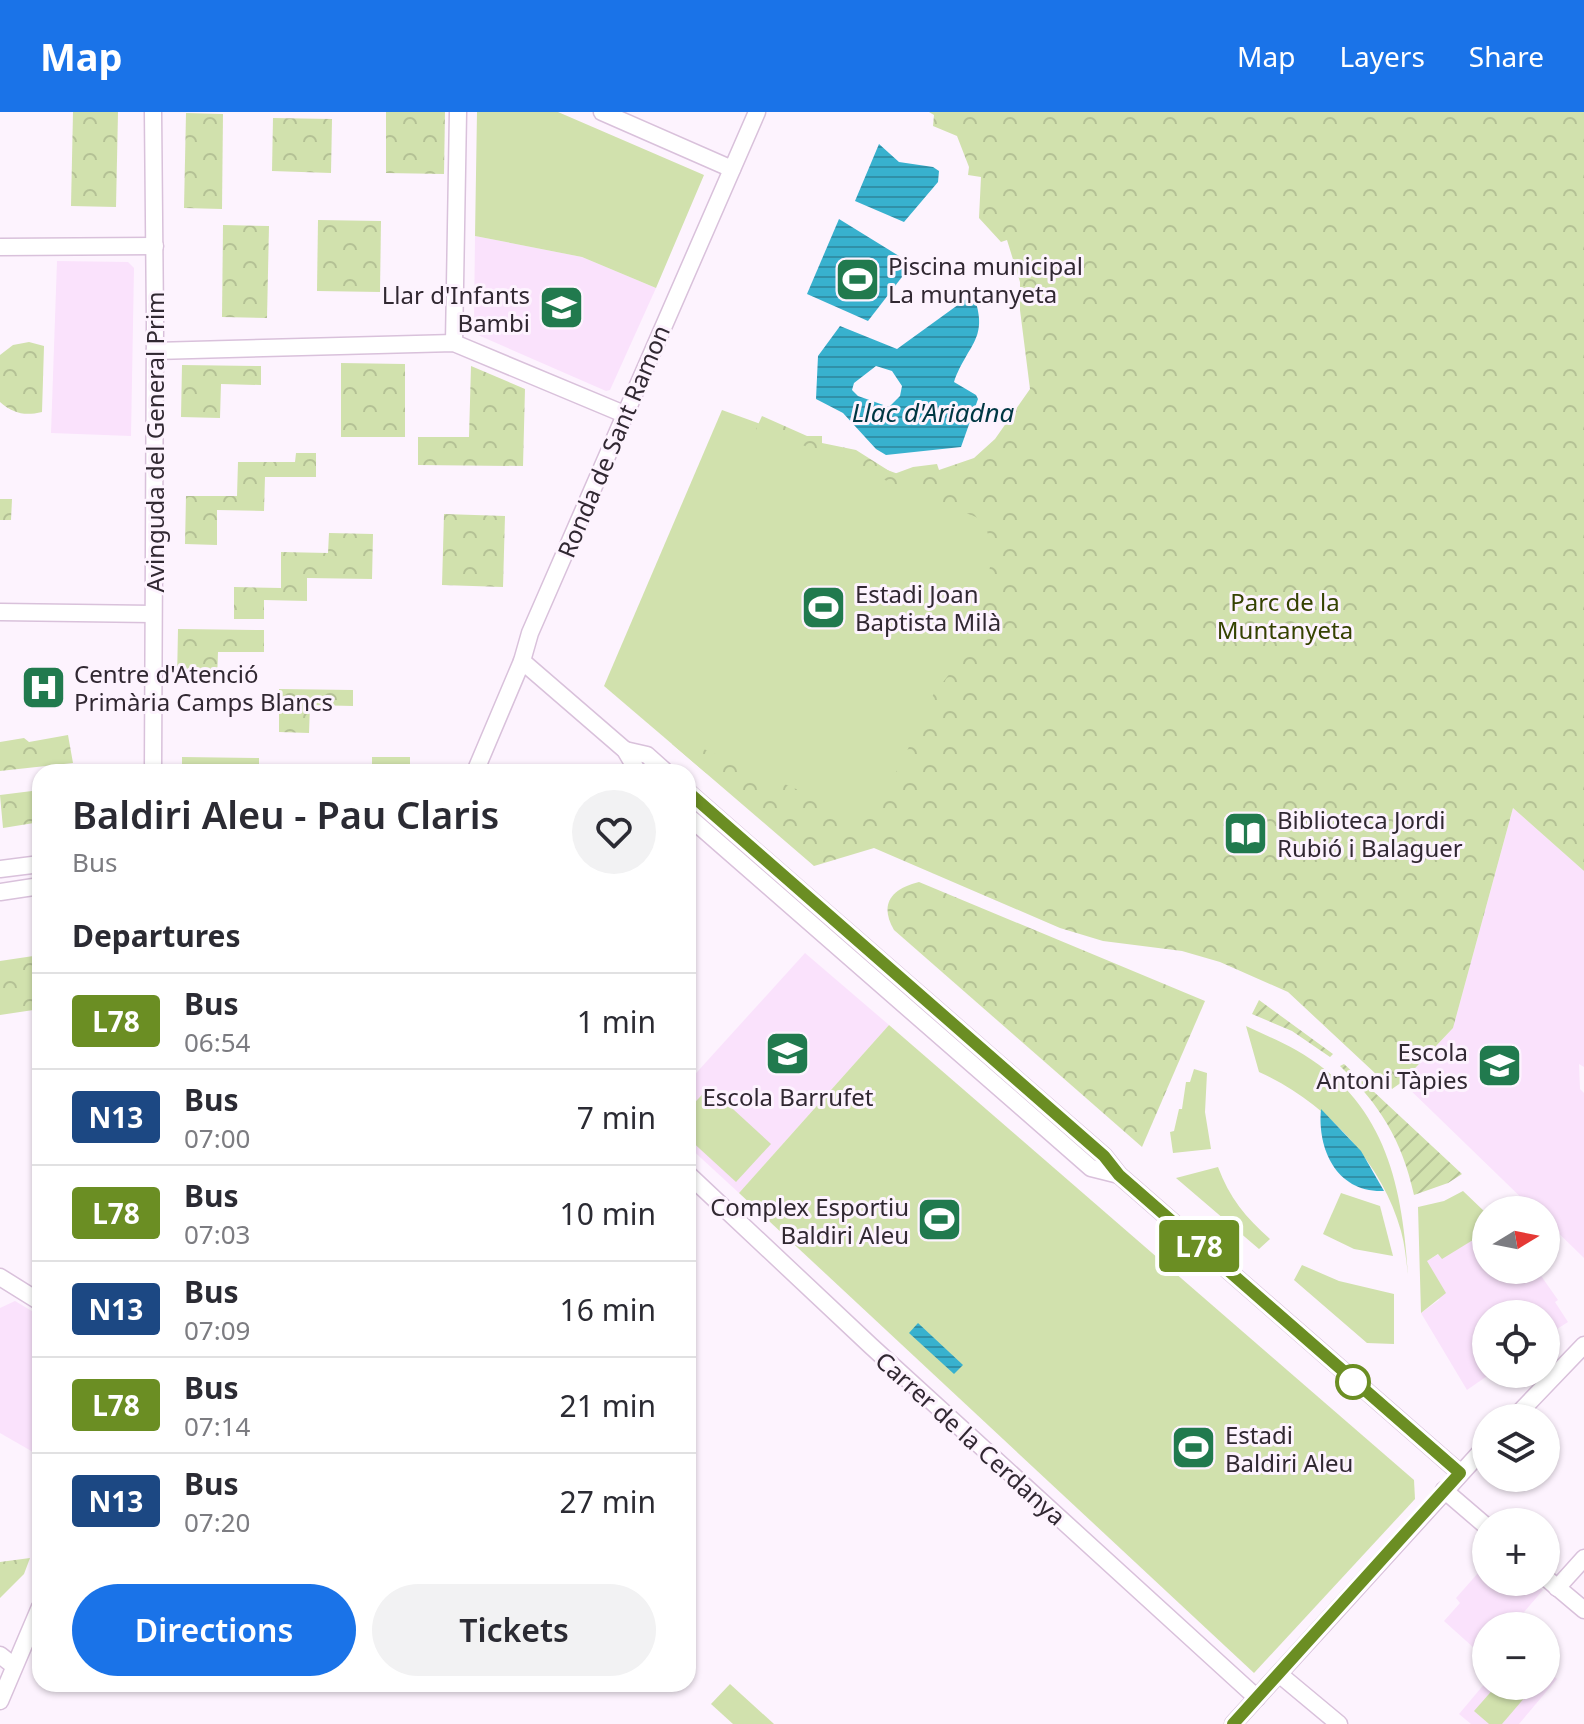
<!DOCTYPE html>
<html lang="en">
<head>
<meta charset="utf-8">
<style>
	body { margin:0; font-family:"Noto Sans",sans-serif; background:#f2f2f3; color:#2b2b33; height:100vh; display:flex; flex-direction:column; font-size:30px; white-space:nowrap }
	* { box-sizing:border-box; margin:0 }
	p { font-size:26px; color:#7c7c81 }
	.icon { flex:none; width:44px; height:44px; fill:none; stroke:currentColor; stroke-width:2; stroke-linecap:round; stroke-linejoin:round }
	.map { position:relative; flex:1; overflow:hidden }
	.sheet { position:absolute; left:32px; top:652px; width:664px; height:928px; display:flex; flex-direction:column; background:#fff; border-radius:24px; box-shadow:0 2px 6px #0004 }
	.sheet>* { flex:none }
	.badge { padding:0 16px; border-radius:6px; font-size:28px; line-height:52px }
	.needle { width:52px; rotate:80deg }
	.buttons { position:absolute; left:1472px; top:1084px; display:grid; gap:16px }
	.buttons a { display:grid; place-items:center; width:88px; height:88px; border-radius:50%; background:#fff; box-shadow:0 2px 6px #0004; font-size:40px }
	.map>.badge { position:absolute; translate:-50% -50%; box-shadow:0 0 0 4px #fff }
	h2 { padding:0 40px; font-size:30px; line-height:72px }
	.round { display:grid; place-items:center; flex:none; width:84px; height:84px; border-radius:42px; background:#f2f2f3 }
	.headline { display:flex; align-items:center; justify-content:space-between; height:136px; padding:0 40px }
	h1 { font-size:38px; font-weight:600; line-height:60px }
	.primary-button { display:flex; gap:16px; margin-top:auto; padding:16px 40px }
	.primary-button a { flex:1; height:92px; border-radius:48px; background:#1a73e8; color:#fff; font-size:32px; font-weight:600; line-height:92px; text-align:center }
	.primary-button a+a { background:#f2f2f3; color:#2b2b33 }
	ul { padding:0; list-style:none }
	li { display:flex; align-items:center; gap:24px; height:96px; padding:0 40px; border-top:2px solid #e1e1e2 }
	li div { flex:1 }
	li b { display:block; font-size:30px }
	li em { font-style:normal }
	li .badge { min-width:88px; font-weight:700; text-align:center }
	header { display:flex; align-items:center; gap:48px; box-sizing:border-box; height:112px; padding:0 40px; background:#1a73e8; color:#fff }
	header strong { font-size:38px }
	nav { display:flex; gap:44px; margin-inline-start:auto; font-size:28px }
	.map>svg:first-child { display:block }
	.built { fill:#fae2fc }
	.grass { fill:#d1e1ad }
	.park { fill:url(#park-crowns) }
	.garden { fill:url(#garden-furrows) }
	.water { fill:url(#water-rules); fill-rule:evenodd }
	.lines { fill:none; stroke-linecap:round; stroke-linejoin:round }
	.street-casing { stroke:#d9c1db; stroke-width:19 }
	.street { stroke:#fff; stroke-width:16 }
	.line-casing { stroke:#fff; stroke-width:18 }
	.line { stroke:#6b8e23; stroke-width:12 }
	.stop-dot { fill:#fff; stroke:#6b8e23; stroke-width:4 }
	.labels { text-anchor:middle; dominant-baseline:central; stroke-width:6; stroke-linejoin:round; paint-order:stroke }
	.poi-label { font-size:24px; fill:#312832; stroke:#fdf3fe; text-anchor:start }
	.street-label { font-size:24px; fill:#312832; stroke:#fdf3fe }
	.park-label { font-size:24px; fill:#354201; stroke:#fdf3fe }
	.water-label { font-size:26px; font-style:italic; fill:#003743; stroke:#fdf3fe }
</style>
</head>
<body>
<header>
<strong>Map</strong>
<nav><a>Map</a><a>Layers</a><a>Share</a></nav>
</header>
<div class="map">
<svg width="1584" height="1612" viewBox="0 0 1584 1612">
	<defs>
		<pattern id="park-crowns" width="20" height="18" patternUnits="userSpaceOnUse" patternTransform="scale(2)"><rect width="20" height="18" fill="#d1e1ad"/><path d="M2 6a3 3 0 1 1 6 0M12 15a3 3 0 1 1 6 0" fill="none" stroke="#b4c195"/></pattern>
		<pattern id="garden-furrows" width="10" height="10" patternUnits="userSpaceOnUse" patternTransform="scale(2)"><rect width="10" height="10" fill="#d1e1ad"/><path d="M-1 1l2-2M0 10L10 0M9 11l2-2" fill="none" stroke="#b4c195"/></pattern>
		<pattern id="water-rules" width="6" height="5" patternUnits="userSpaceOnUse" patternTransform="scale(2)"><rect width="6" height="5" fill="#38b1ce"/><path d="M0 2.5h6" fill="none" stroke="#3090a8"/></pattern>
	</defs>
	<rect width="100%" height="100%" fill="#fdf3fe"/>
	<g class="built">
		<path d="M 475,124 L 582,145 L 656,176 L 610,278 L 606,279 L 478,223 L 474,215 Z"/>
		<path d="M 57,149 L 128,150 L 134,156 L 131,324 L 51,321 Z"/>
		<path d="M 1513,696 L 1584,759 L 1584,955 L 1579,952 L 1580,977 L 1584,981 L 1584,1146 L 1546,1109 L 1546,1098 L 1534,1098 L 1402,970 L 1453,916 Z"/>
		<path d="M 805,841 L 889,913 L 739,1081 L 688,1034 L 688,970 Z"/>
		<path d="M 1486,1120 L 1486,1158 L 1532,1158 L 1534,1160 L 1537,1158 L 1558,1188 L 1555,1190 L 1568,1210 L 1546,1224 L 1546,1202 L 1486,1202 L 1486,1262 L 1490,1262 L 1467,1278 L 1421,1201 L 1439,1188 L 1426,1149 L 1439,1142 L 1442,1146 Z"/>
		<path d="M 15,1189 L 40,1204 L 40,1344 L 0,1321 L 0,1196 Z"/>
		<path d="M 1486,1452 L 1486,1470 L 1534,1470 L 1543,1478 L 1512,1514 L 1486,1514 L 1486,1552 L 1484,1545 L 1444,1509 L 1460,1491 L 1456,1486 Z"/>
		<path d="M 1546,1557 L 1557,1567 L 1519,1612 L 1471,1612 L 1459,1602 L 1486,1570 L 1486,1574 L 1546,1574 Z"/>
	</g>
	<g class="grass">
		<path d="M 477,0 L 558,0 L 704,63 L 656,176 L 582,145 L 475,124 Z"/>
		<path d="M 722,298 L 967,387 L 1035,416 L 901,724 L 706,661 L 604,574 Z"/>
		<path d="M 889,913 L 1414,1368 L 1415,1387 L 1254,1561 L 739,1081 Z"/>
		<path d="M 1246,914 C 1263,922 1280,929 1296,938 C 1384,988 1402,1069 1408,1162 C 1406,1148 1405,1133 1401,1119 C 1382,1049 1324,989 1259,960 Z"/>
		<path d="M 1194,957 L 1207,961 L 1205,1000 L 1211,1037 L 1173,1041 L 1170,1020 L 1174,1019 L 1179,997 L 1182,997 L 1186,970 L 1190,970 Z"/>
		<path d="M 709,975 L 771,1032 L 736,1070 L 688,1026 L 688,998 Z"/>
		<path d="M 1218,1055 C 1229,1085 1246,1106 1270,1127 L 1259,1137 L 1176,1066 Z"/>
		<path d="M 1463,1079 L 1486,1101 L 1486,1120 L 1442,1147 L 1438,1142 L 1427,1149 L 1446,1181 L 1421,1201 L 1418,1095 L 1444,1089 Z"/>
		<path d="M 1341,1081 L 1380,1094 L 1393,1144 L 1354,1137 L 1323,1122 Z"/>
		<path d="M 1302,1153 L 1339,1169 L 1394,1182 L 1394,1232 L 1367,1231 L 1294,1168 Z"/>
		<path d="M 730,1572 L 774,1612 L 733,1612 L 711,1592 Z"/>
		<path d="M 1496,1574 L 1529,1574 L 1532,1577 L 1502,1612 L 1489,1612 L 1474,1599 Z"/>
	</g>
	<g class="park">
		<path d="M 73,0 L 118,0 L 116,95 L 71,94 Z"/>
		<path d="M 386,0 L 445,0 L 444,62 L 386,61 Z"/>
		<path d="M 929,0 L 1584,0 L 1584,759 L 1513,696 L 1453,916 L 1402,970 L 1392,977 L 1288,880 L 1220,850 L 1182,839 L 1103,829 L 1060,816 L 874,736 L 814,754 L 672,632 L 676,625 L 854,702 L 884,679 L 900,654 L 933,583 L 971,534 L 976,520 L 993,441 L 987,419 L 976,405 L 891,371 L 845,348 L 756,317 L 762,304 L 807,324 L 822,324 L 822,331 L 856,338 L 894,362 L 913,355 L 937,352 L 939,358 L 974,346 L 995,327 L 1030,277 L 1020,198 L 1020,170 L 1007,128 L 1001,130 L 979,106 L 981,65 L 968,63 L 969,55 L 957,24 L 933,14 L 934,3 Z"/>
		<path d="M 186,1 L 223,2 L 222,97 L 184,96 Z"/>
		<path d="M 273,6 L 332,7 L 331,61 L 272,59 Z"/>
		<path d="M 318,108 L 381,109 L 380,180 L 317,179 Z"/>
		<path d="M 223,113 L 269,114 L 267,206 L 222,205 Z"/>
		<path d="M 29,230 L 44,234 L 42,300 C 25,304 14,302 0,290 L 0,243 L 13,233 Z"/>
		<path d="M 341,251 L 405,252 L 405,325 L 341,325 Z"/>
		<path d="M 182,253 L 261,254 L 261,273 L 221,272 L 220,306 L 181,305 Z"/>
		<path d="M 471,254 L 525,277 L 523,354 L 418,353 L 418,325 L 469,325 Z"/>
		<path d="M 296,341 L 316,341 L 316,365 L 265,365 L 264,399 L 217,398 L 217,433 L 185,432 L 186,384 L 237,384 L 238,350 L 295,350 Z"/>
		<path d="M 0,387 L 12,387 L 11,408 L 0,408 Z"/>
		<path d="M 444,402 L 505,404 L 503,475 L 442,473 Z"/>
		<path d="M 329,421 L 373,422 L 372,467 L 307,466 L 307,489 L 264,488 L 264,507 L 234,507 L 234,475 L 281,476 L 281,440 L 328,441 Z"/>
		<path d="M 178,517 L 264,518 L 264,540 L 218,540 L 217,569 L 177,568 Z"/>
		<path d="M 279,577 L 353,578 L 353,594 L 310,593 L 309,621 L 279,620 Z"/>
		<path d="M 68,623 L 73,651 L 0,659 L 0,630 L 24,626 L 29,630 Z"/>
		<path d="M 182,645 L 259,646 L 259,660 L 182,660 Z"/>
		<rect x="372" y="645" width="38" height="15"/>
		<path d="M 40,678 L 40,710 L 3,716 L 0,683 Z"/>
		<path d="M 919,770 L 1205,889 L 1142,1035 L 894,818 C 879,792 891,777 919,770 Z"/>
		<path d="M 40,843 L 40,897 L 0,903 L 0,849 Z"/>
		<path d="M 30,1446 L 24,1462 L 0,1486 L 0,1450 Z"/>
	</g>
	<g class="garden">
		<path d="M 1259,888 L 1333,942 L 1330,945 L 1292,919 L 1252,902 Z"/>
		<path d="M 1344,952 L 1462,1062 L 1448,1071 L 1414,1083 C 1402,1028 1380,993 1340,954 Z"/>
	</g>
	<g class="water">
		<path d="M 879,32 L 899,50 L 933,55 L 939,59 L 938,70 L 904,110 L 855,89 Z"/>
		<path d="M 839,107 L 912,152 L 868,209 L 807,182 Z"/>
		<path d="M 973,182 C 990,227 968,231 954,270 L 976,283 L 978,287 L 961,335 L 886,343 L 876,337 L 843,301 L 816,287 L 818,244 L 840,214 L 897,237 ZM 876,254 L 892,259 L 902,274 L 900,284 L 889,295 L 858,284 L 852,278 L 854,271 Z"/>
		<path d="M 1321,997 L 1361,1039 L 1384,1079 C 1337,1081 1317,1038 1321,997 Z"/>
		<path d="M 918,1211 L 963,1253 L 954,1262 L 909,1221 Z"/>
	</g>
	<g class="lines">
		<defs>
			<g id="street">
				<path d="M 602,0 L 732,57"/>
				<path d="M 0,135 L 155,134"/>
				<path d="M 454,231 L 458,0"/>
				<path d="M 155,239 L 454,231 L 624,302"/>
				<path d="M 0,500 L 153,502"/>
				<path d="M 522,549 L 625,638 L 638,660"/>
				<path d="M 625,638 L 647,643 L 666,660"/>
				<path d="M 153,660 L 155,210 L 153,0"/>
				<path d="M 475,660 L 522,549 L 530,521 L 757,0"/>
				<path d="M 688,680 L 1104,1044 L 1119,1063 L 1460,1361"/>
				<path d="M 688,704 L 1091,1056 L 1119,1063"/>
				<path d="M 0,757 L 40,752"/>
				<path d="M 0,780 L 40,774"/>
				<path d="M 688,1062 L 871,1234 L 1257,1586"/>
				<path d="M 0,1165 L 40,1190"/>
				<path d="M 1514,1306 L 1584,1233"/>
				<path d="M 1444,1378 L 1486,1414"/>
				<path d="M 1546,1466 L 1584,1498"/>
				<path d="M 1557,1476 L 1584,1446"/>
				<path d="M 0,1543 L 14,1554"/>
				<path d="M 1279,1562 L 1339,1612"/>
				<path d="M 0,1589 L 40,1495"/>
				<path d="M 1233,1612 L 1486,1334"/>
			</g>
		</defs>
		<use href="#street" class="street-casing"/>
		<use href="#street" class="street"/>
	</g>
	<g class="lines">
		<defs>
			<path id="line" d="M 688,680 L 1104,1044 L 1119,1063 L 1460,1361 L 1233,1612"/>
		</defs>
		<use href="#line" class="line-casing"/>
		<use href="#line" class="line"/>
	</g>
	<defs>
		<symbol id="stadium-square" viewBox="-11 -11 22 22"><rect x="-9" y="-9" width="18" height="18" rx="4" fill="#217a4e" stroke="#fdf3fe"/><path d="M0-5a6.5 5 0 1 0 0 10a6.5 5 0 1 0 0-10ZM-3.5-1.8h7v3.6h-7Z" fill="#fff"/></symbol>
		<symbol id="school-square" viewBox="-11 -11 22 22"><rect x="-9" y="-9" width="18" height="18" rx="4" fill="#217a4e" stroke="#fdf3fe"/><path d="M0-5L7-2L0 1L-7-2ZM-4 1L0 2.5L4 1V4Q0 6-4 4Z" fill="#fff"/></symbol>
		<symbol id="hospital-square" viewBox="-11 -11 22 22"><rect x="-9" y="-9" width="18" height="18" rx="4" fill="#217a4e" stroke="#fdf3fe"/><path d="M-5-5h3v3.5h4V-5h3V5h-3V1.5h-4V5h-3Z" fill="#fff"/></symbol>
		<symbol id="library-square" viewBox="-11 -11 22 22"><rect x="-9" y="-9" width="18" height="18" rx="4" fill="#217a4e" stroke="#fdf3fe"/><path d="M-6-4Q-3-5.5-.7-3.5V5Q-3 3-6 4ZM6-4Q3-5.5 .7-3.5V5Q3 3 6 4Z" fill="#fff"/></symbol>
	</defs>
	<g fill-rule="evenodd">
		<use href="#stadium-square" x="832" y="142" width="51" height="51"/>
		<use href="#school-square" x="536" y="170" width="51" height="51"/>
		<use href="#stadium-square" x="798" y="470" width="51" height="51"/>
		<use href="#hospital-square" x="18" y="550" width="51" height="51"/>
		<use href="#library-square" x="1220" y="696" width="51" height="51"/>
		<use href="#school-square" x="762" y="916" width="51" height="51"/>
		<use href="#school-square" x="1474" y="928" width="51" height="51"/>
		<use href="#stadium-square" x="914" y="1082" width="51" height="51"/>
		<use href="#stadium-square" x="1168" y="1310" width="51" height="51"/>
	</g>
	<circle class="stop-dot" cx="1353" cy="1270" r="16"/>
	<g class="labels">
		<g class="poi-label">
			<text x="888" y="153">Piscina municipal<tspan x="888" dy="28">La muntanyeta</tspan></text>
			<text x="530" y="182" text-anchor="end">Llar d'Infants<tspan x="530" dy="28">Bambi</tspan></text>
			<text x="855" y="481">Estadi Joan<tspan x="855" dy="28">Baptista Milà</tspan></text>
			<text x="74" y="561">Centre d'Atenció<tspan x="74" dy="28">Primària Camps Blancs</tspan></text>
			<text x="1277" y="707">Biblioteca Jordi<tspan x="1277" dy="28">Rubió i Balaguer</tspan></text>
			<text x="1468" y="939" text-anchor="end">Escola<tspan x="1468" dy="28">Antoni Tàpies</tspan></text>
			<text x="788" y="984" text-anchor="middle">Escola Barrufet</text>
			<text x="909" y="1094" text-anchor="end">Complex Esportiu<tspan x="909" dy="28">Baldiri Aleu</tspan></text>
			<text x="1225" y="1322">Estadi<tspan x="1225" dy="28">Baldiri Aleu</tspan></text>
		</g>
		<g class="street-label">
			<text transform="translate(613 329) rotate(-67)">Ronda de Sant Ramon</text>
			<text transform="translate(154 330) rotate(-90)">Avinguda del General Prim</text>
			<text transform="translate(971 1326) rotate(42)">Carrer de la Cerdanya</text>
		</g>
		<g class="park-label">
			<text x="1285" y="489">Parc de la<tspan x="1285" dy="28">Muntanyeta</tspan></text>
		</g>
		<g class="water-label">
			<text x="933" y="300">Llac d'Ariadna</text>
		</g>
	</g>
</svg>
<div class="buttons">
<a><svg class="needle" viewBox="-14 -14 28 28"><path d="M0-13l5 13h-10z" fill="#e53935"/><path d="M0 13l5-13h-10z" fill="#7c7c81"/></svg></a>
<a><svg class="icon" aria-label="locate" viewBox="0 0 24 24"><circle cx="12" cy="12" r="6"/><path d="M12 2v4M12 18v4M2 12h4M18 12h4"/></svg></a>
<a><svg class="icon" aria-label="layers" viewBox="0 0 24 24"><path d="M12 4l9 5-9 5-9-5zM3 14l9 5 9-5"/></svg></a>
<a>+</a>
<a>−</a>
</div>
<b class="badge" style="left:1199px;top:1134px;background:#6b8e23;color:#fff">L78</b>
<section class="sheet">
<div class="headline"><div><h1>Baldiri Aleu - Pau Claris</h1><p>Bus</p></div><a class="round"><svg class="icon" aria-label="heart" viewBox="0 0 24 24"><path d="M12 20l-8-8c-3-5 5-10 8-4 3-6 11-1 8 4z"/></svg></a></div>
<h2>Departures</h2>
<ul>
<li><span class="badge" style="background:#6b8e23;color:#fff">L78</span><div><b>Bus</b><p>06:54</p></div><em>1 min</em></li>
<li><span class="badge" style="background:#1c4883;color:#fff">N13</span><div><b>Bus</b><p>07:00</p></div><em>7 min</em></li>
<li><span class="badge" style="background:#6b8e23;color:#fff">L78</span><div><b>Bus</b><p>07:03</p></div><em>10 min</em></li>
<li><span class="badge" style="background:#1c4883;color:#fff">N13</span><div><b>Bus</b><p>07:09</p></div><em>16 min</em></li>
<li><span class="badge" style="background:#6b8e23;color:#fff">L78</span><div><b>Bus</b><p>07:14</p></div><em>21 min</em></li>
<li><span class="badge" style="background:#1c4883;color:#fff">N13</span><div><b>Bus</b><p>07:20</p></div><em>27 min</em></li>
</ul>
<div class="primary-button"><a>Directions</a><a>Tickets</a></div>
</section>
</div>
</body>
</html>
